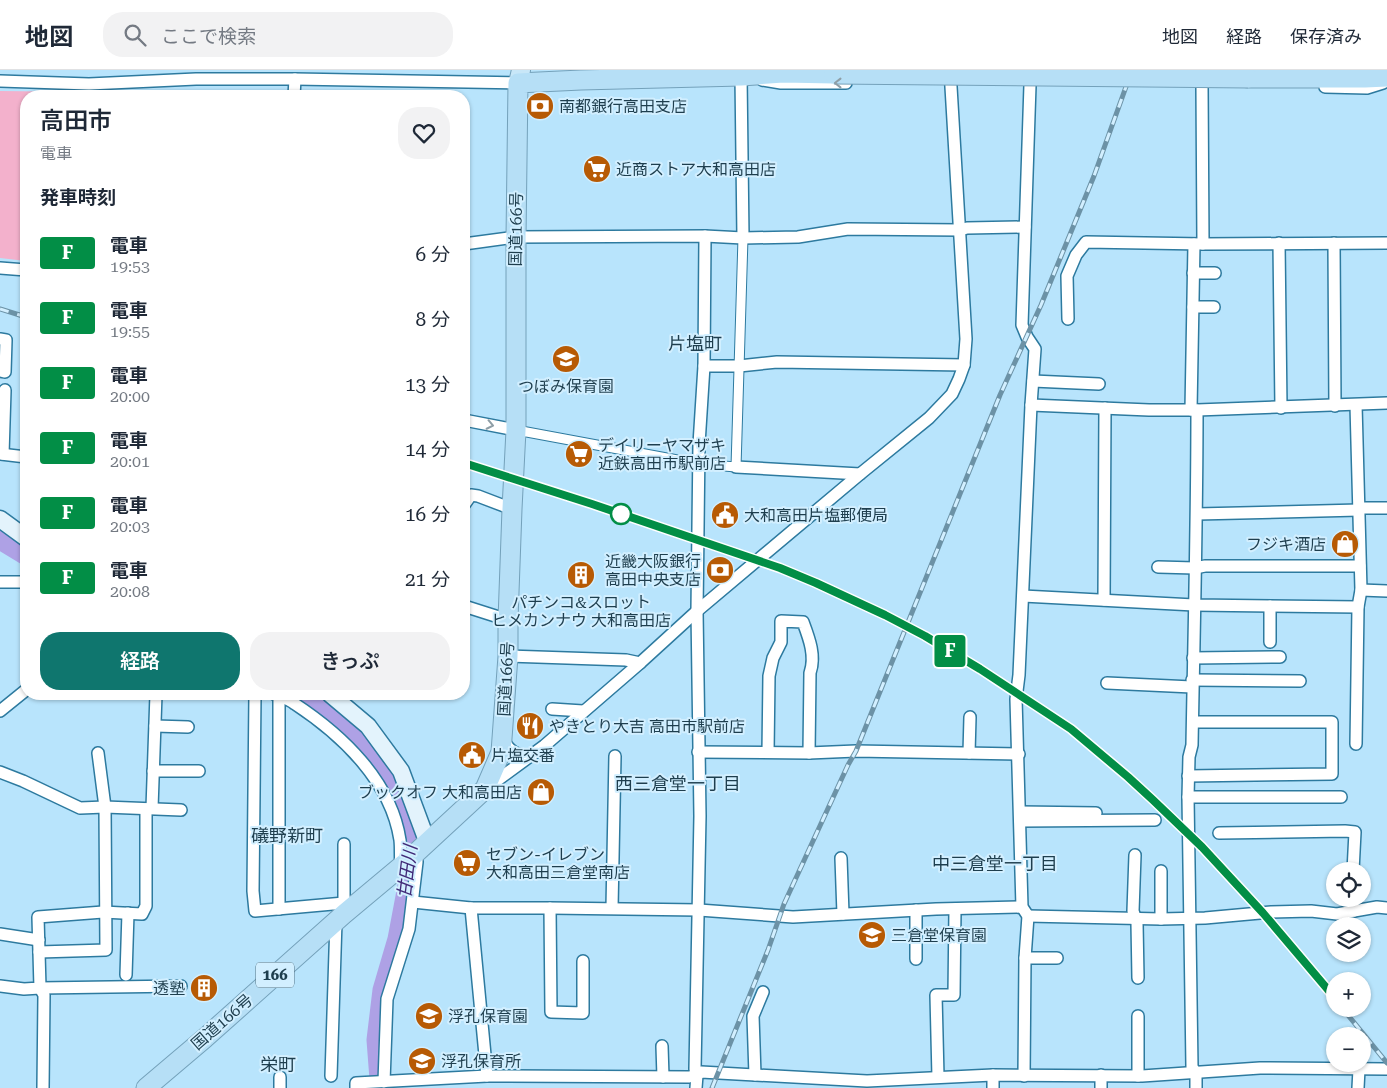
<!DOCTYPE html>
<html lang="ja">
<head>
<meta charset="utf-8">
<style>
	body { margin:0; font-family:"Roboto Serif","Noto Sans JP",serif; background:#f2f2f3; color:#1f2937; height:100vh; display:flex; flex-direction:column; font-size:19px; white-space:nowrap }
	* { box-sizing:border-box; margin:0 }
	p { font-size:16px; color:#747a83 }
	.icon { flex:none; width:28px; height:28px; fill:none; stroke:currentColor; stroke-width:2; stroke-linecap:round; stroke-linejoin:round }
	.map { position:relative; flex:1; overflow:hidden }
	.panel { position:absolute; left:20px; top:20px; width:450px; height:610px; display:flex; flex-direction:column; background:#fff; border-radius:20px; box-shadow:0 1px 4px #0004 }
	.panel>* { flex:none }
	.badge { padding:0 10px; border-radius:4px; font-size:18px; line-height:32px }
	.controls { position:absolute; left:1326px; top:792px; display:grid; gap:10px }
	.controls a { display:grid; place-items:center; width:45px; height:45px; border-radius:50%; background:#fff; box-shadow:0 1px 4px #0004; font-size:25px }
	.map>.badge { position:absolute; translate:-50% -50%; box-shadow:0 0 0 2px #fff }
	h2 { padding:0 20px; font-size:19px; line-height:45px }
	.round { display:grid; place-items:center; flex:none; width:52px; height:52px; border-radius:20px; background:#f2f2f3 }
	.headline { display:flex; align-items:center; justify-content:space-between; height:85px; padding:0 20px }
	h1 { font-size:24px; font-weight:600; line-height:38px }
	.primary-button { display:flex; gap:10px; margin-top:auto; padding:10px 20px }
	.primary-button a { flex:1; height:58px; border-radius:20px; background:#0f766e; color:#fff; font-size:20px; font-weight:600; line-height:58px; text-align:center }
	.primary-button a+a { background:#f2f2f3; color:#1f2937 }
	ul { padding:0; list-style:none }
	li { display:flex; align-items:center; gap:15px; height:65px; padding:0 20px }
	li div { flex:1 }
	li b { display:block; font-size:19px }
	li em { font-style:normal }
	li .badge { min-width:55px; font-weight:700; text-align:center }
	header { display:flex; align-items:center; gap:30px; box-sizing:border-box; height:70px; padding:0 25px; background:#fff; border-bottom:1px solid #e0e1e3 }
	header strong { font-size:24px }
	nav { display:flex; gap:28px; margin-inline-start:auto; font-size:18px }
	.search { width:350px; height:45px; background:#f2f2f3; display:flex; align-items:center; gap:12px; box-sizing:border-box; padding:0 18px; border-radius:20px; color:#747a83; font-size:19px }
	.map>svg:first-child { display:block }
	.green { fill:#f3b1cc }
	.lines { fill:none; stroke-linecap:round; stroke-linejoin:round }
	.river { stroke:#aea1e5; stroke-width:19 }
	.pedestrian-casing { stroke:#2d7a9f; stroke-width:11 }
	.minor-casing { stroke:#2d7a9f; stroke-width:14 }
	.secondary-casing { stroke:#2d7a9f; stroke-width:19 }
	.primary-casing { stroke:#74a1ba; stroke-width:20 }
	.trunk-casing { stroke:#74a1ba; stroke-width:21 }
	.pedestrian { stroke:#fff; stroke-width:9 }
	.minor { stroke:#fff; stroke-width:11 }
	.secondary { stroke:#e3f3fc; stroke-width:16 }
	.primary { stroke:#c8e7f8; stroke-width:18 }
	.trunk { stroke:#b6dff6; stroke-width:19 }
	.rail-casing { stroke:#6c92a6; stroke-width:5 }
	.rail { stroke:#d2efff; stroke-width:3; stroke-dasharray:9; stroke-linecap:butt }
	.trunk-bridge-casing { stroke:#74a1ba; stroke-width:21; stroke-linecap:butt }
	.trunk-bridge { stroke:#b6dff6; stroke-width:19 }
	.oneway { stroke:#8e9ea6 }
	.line-casing { stroke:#fff; stroke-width:11 }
	.line { stroke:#028e46; stroke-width:8 }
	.stop-dot { fill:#fff; stroke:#028e46; stroke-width:2.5 }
	.labels { text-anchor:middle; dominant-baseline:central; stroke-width:4; stroke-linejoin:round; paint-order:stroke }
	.shield { fill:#d2efff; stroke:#547383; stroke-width:1 }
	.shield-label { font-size:15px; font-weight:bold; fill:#1e3e4e }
	.poi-label { font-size:16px; fill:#1e3e4e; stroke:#d2efff; text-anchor:start }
	.street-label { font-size:16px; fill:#1e3e4e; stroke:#d2efff }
	.neighbourhood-label { font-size:18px; fill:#1e3e4e; stroke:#d2efff }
	.water-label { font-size:18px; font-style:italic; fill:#412a78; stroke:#d2efff }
</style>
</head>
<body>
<header>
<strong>地図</strong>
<div class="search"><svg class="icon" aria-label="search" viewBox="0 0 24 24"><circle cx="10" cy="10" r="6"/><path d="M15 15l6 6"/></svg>ここで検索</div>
<nav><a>地図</a><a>経路</a><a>保存済み</a></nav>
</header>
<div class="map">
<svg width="1387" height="1018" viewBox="0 0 1387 1018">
	<rect width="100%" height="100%" fill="#b8e4fc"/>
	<path class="green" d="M 0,21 L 93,22 L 93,26 L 26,26 L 26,191 L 0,188 Z"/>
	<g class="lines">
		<g class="river">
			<path d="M 0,470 L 26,486"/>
			<path d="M 305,624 L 341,652 L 383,694 L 402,733 L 412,765 L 410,800 L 397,869 L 382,920 L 376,970 L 379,1009 L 375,1018"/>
		</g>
		<defs>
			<path id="pedestrian" d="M 516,360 L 699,394 L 736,397 L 743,168"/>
			<g id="minor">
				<path d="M 739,2 L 741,6 L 743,168"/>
				<path d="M 762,10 L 781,13 L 846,13"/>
				<path d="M 0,11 L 89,14 L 196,9 L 295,9 L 518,13 L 517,9"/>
				<path d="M 1202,15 L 1203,174"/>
				<path d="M 1325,17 L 1367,18 L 1383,13"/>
				<path d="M 294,26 L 295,9"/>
				<path d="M 1279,173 L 1281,338"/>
				<path d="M 1334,173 L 1335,336"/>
				<path d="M 464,174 L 516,167 L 705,166 L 743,168 L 798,167 L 848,159 L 960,160 L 967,158 L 1025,157"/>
				<path d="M 0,198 L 26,200"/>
				<path d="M 1193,203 L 1215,203"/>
				<path d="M 1193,237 L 1214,237"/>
				<path d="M 1068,249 L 1067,206 L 1076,185 L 1086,172 L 1203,174 L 1387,173"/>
				<path d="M 0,269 L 6,270 L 5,302 L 0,301"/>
				<path d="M 704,296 L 739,296 L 777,292 L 964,295"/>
				<path d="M 1033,311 L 1099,314"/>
				<path d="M 1031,335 L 1149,340 L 1197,340 L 1387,333"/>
				<path d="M 1356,335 L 1361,520 L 1358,537 L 1356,674"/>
				<path d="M 1191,340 L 1194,174"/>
				<path d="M 464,350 L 516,360"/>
				<path d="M 0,384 L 26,387"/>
				<path d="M 3,384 L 5,320"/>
				<path d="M 736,397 L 860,404"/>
				<path d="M 464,435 L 471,425 L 478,426 L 512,439"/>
				<path d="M 1359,438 L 1387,438"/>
				<path d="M 1197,444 L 1359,440"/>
				<path d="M 1158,497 L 1195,498 L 1205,496 L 1360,496"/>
				<path d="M 0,512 L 26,512"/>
				<path d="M 1361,520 L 1387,521"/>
				<path d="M 1023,526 L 1194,535 L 1358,537"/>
				<path d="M 1104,530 L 1105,338"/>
				<path d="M 464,536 L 508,550"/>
				<path d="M 1270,536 L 1270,572"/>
				<path d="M 508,586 L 626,590 L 640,593"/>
				<path d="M 1193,588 L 1280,587"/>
				<path d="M 1192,610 L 1300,611"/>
				<path d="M 1107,613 L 1192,617"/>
				<path d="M 255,624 L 253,821 L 255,841 L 344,833"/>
				<path d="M 274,624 C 281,627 289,629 295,634 C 342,665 391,711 400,770 C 401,778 400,788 401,797"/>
				<path d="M 279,627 L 279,839"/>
				<path d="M 552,639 L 583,641"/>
				<path d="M 0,641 L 26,620"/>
				<path d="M 155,656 L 188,657"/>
				<path d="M 503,667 C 507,681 519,688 533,684"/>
				<path d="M 698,682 L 809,683 L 856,681 L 1019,684"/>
				<path d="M 768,682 L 769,606 L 773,588 L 781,572 L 781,551 L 803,552 C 809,568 816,586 810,603 L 809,683"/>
				<path d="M 969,683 L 970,647"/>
				<path d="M 153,701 L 199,701"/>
				<path d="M 0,702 L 23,711 L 80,738 L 105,737 L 181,740"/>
				<path d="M 1188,706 L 1332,704 L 1332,652 L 1193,652"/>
				<path d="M 488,717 L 544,676 L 640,593 L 697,541 L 860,404 L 929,348 L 952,324 L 959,309 L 964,295 L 966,269 L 950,0"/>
				<path d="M 1188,727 L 1341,727"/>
				<path d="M 152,738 L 156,624"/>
				<path d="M 1020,742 L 1096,743"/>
				<path d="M 1020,751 L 1155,750"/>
				<path d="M 1219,763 L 1345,761 L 1355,762 L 1353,801"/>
				<path d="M 344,774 L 344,839"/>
				<path d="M 1135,785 L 1133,841 L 1137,853 L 1138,908"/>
				<path d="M 841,788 L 843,844"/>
				<path d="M 1352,829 L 1354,841 L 1377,837 L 1387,838"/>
				<path d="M 413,832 L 471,838 L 550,838 L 699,840 L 793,847 L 936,839 L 1022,837"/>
				<path d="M 471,838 L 487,1006"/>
				<path d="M 550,838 L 551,942 L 583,943 L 583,891"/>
				<path d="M 612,838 L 615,686"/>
				<path d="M 916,840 L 916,889"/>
				<path d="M 1028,846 L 1161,849 L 1205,848 L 1271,842 L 1311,841 L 1337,844 L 1354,841"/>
				<path d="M 1161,849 L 1161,801"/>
				<path d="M 0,864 L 39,870"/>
				<path d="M 39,882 L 106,880 L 105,737 L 98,683"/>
				<path d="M 1025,888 L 1057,888"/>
				<path d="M 126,905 L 128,843"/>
				<path d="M 0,916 L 24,919 L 40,918 L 38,847 L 103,842 L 142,844 L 146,836 L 146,739"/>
				<path d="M 40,918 L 181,916"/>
				<path d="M 40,918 L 44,925 L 43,1018"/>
				<path d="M 1138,946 L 1138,1006"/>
				<path d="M 662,976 L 663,1007"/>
				<path d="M 755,1005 L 753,946 L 763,922"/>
				<path d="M 993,1005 L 993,1018"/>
				<path d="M 1101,1005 L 1101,1018"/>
				<path d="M 331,1006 L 336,851"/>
				<path d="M 1024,1006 L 1025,888 L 1028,846 L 1022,837 L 1016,629 L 1019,605 L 1031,335 L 1035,279 L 1027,267 L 1022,255 L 1030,15"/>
				<path d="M 280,1007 L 280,1018"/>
				<path d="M 938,1007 L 936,925 L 954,925 L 955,839"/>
				<path d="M 384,1012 L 387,929 L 409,859 L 417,792 L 416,782"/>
				<path d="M 356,1018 L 356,1013 L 487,1006 L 689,1007 L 697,1005 L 701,1002 L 867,1011 L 993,1005 L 1142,1006 L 1260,998 L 1387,999"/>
				<path d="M 696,1018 L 697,1005 L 695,999 L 700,746 L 697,541 L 699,374 L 704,296 L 705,166"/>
				<path d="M 1196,1018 L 1196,1003 L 1192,997 L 1188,727 L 1189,687 L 1192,675 C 1194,563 1197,452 1197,340"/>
				<path d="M 1358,1018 L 1359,999"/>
			</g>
			<g id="secondary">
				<path d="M 0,449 L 26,468"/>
				<path d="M 330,624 L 368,656 L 401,701 L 427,771"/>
			</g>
			<path id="primary" d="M 518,13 L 521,0"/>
			<g id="trunk">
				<path d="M 1248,8 L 1365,8 L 1387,7"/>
				<path d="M 146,1018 L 205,968 L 344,844 L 405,793 L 471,732 L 485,719 L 501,682 L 508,586 L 508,550 L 512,439 L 516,360 L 516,167 L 518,13 L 581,10 L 741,6 L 783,3 L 834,4"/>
			</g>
		</defs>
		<use href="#pedestrian" class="pedestrian-casing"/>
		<use href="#minor" class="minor-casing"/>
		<use href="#secondary" class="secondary-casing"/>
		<use href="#primary" class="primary-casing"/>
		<use href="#trunk" class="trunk-casing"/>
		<use href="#pedestrian" class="pedestrian"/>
		<use href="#minor" class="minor"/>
		<use href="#secondary" class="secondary"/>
		<use href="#primary" class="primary"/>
		<use href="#trunk" class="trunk"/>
		<defs>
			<g id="rail">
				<path d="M 0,239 L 26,247"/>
				<path d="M 464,393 L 592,434 L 780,498 L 816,513 L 885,545 L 925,566 L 967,591 L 1006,615 L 1071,659 L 1128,707 L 1178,753 L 1225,801 L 1266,846 L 1335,928"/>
				<path d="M 1343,939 L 1387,993"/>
				<path d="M 712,1018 L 768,880 L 784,834 L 848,695 L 856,681 L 1000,325 L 1041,235 L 1094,106 L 1132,0"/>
			</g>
		</defs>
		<use href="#rail" class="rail-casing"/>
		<use href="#rail" class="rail"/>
		<defs>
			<path id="trunk-bridge" d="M 834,4 L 1248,8"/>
		</defs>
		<use href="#trunk-bridge" class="trunk-bridge-casing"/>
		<use href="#trunk-bridge" class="trunk-bridge"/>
	</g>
	<defs><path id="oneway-chevron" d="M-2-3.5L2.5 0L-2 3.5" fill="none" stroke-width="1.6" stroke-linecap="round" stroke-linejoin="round" transform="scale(1.25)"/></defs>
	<g class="oneway">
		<use href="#oneway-chevron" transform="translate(838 13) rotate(180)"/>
		<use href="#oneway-chevron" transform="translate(490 355) rotate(12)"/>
	</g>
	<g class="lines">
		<defs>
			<path id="line" d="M 464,393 L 592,434 L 780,498 L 816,513 L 885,545 L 925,566 L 980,599 L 1071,659 L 1128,707 L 1153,730 L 1202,777 L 1263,843 L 1335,928"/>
		</defs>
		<use href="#line" class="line-casing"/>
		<use href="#line" class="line"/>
	</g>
	<defs>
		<symbol id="bank-disc" viewBox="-11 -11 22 22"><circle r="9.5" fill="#b75a04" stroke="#d2efff"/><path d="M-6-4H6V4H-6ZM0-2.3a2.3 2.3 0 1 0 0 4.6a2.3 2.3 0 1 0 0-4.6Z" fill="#fff"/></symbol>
		<symbol id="supermarket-disc" viewBox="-11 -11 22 22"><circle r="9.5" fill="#b75a04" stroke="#d2efff"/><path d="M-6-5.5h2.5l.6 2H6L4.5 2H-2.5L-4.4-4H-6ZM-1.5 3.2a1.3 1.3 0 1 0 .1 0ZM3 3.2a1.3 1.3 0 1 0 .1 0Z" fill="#fff"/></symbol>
		<symbol id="school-disc" viewBox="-11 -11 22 22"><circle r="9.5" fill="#b75a04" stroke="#d2efff"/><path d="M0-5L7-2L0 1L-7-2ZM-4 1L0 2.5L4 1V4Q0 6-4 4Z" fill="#fff"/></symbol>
		<symbol id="civic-disc" viewBox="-11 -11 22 22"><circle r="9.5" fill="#b75a04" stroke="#d2efff"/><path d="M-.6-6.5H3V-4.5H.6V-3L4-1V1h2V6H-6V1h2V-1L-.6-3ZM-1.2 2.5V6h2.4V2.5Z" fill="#fff"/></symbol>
		<symbol id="shop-disc" viewBox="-11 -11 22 22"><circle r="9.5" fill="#b75a04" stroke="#d2efff"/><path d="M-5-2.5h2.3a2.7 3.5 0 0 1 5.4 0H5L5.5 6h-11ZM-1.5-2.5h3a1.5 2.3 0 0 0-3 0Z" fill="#fff"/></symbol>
		<symbol id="building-disc" viewBox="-11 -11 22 22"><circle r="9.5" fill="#b75a04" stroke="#d2efff"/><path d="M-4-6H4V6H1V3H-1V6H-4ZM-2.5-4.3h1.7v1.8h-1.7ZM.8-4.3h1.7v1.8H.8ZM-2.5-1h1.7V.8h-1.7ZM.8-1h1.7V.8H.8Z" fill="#fff"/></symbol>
		<symbol id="restaurant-disc" viewBox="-11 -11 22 22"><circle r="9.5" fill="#b75a04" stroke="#d2efff"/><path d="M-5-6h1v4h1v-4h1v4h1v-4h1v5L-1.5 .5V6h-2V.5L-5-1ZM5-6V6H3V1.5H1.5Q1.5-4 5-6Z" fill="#fff"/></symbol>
	</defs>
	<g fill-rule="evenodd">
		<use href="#bank-disc" x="524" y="20" width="32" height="32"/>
		<use href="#supermarket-disc" x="581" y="83" width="32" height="32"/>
		<use href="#school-disc" x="550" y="273" width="32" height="32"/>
		<use href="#supermarket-disc" x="563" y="368" width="32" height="32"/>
		<use href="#civic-disc" x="709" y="429" width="32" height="32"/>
		<use href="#shop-disc" x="1329" y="458" width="32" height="32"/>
		<use href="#bank-disc" x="704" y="484" width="32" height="32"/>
		<use href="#building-disc" x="565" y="489" width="32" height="32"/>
		<use href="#restaurant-disc" x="514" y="640" width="32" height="32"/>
		<use href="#civic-disc" x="456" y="669" width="32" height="32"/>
		<use href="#shop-disc" x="525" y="706" width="32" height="32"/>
		<use href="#supermarket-disc" x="451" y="777" width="32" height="32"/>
		<use href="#school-disc" x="856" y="849" width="32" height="32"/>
		<use href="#building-disc" x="188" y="902" width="32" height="32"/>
		<use href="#school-disc" x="413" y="930" width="32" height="32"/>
		<use href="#school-disc" x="406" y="975" width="32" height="32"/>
	</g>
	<circle class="stop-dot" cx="621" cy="444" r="10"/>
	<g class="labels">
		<rect class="shield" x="256" y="892.5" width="38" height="25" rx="4"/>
		<g class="shield-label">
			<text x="275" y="905">166</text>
		</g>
		<g class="poi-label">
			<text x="559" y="36">南都銀行高田支店</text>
			<text x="616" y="99">近商ストア大和高田店</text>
			<text x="566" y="316" text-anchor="middle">つぼみ保育園</text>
			<text x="598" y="375">デイリーヤマザキ<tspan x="598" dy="18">近鉄高田市駅前店</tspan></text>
			<text x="744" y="445">大和高田片塩郵便局</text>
			<text x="1326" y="474" text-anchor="end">フジキ酒店</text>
			<text x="701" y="491" text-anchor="end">近畿大阪銀行<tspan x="701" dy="18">高田中央支店</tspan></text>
			<text x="581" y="532" text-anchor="middle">パチンコ&amp;スロット<tspan x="581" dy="18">ヒメカンナウ 大和高田店</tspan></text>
			<text x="549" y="656">やきとり大吉 高田市駅前店</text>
			<text x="491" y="685">片塩交番</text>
			<text x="522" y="722" text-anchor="end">ブックオフ 大和高田店</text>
			<text x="486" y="784">セブン-イレブン<tspan x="486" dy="18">大和高田三倉堂南店</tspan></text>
			<text x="891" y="865">三倉堂保育園</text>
			<text x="185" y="918" text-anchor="end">透塾</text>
			<text x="448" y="946">浮孔保育園</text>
			<text x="441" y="991">浮孔保育所</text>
		</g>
		<g class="street-label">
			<text transform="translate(516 159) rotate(-89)">国道166号</text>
			<text transform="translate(506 609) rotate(-87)">国道166号</text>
			<text transform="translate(222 952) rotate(-41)">国道166号</text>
		</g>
		<g class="neighbourhood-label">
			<text x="695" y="273">片塩町</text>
			<text x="678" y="713">西三倉堂一丁目</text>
			<text x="287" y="765">礒野新町</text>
			<text x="995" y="793">中三倉堂一丁目</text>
			<text x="278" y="994">栄町</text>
		</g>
		<g class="water-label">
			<text transform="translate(407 802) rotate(-83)">甘田川</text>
		</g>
	</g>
</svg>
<div class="controls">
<a><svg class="icon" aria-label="locate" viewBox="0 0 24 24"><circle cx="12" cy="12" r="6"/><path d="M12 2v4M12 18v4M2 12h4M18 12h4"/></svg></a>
<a><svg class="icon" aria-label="layers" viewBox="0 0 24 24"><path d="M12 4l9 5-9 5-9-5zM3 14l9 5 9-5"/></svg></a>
<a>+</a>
<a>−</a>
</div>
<b class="badge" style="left:950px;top:581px;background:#028e46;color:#fff">F</b>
<section class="panel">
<div class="headline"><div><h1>高田市</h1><p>電車</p></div><a class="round"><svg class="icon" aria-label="heart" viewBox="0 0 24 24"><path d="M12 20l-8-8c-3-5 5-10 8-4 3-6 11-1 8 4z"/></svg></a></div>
<h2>発車時刻</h2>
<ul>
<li><span class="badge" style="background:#028e46;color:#fff">F</span><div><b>電車</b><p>19:53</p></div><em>6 分</em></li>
<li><span class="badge" style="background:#028e46;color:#fff">F</span><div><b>電車</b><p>19:55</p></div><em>8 分</em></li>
<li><span class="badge" style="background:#028e46;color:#fff">F</span><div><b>電車</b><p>20:00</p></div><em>13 分</em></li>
<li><span class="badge" style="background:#028e46;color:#fff">F</span><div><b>電車</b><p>20:01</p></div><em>14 分</em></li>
<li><span class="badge" style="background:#028e46;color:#fff">F</span><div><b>電車</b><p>20:03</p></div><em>16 分</em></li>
<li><span class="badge" style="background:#028e46;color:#fff">F</span><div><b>電車</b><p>20:08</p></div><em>21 分</em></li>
</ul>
<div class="primary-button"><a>経路</a><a>きっぷ</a></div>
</section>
</div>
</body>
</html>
